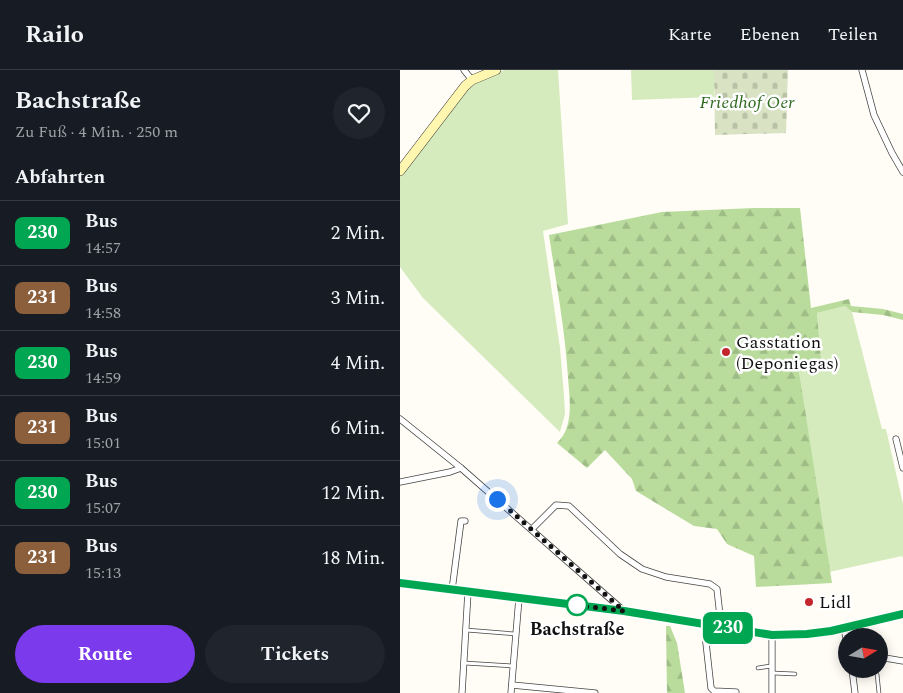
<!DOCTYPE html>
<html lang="de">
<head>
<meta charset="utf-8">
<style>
	body { margin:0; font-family:Spectral,serif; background:#20242c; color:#f1f3f6; height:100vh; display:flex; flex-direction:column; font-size:19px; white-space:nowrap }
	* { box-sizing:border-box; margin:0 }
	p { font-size:16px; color:#9ea1a6 }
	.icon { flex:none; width:28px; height:28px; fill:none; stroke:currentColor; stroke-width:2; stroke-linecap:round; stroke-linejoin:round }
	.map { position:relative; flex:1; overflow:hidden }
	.side { display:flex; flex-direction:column; background:#171b24; width:400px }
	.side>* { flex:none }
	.badge { padding:0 10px; border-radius:8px; font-size:18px; line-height:32px }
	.needle { width:32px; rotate:79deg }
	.buttons { position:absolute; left:438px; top:558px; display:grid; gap:10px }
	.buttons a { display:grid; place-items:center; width:50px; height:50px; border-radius:50%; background:#171b24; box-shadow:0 2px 12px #0003; font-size:25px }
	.you { position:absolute; width:25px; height:25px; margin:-12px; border:4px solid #fff; border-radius:50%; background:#1a73e8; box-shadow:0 0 0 8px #1a73e833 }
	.map>.badge { position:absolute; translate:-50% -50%; box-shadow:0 0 0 2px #fff }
	h2 { padding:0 15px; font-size:19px; line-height:45px }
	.round { display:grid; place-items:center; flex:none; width:52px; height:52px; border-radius:26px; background:#20242c }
	.summary { display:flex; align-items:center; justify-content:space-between; height:85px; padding:0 15px }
	h1 { font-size:24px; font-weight:700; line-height:38px }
	.primary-button { display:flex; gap:10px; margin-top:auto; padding:10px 15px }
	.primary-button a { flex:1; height:58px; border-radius:30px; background:#7c3aed; color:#fff; font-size:20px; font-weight:700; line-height:58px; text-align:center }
	.primary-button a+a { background:#20242c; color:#f1f3f6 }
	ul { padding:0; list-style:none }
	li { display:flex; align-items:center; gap:15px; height:65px; padding:0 15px; border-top:1px solid #363941 }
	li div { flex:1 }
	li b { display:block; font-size:19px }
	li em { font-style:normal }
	li .badge { min-width:55px; font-weight:700; text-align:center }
	header { display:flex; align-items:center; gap:30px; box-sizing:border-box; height:70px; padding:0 25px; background:#171b24; border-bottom:1px solid #363941 }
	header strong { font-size:24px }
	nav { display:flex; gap:28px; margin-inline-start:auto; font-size:18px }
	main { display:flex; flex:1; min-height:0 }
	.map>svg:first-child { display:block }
	.grass { fill:#d5ebbd }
	.forest { fill:url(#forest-firs) }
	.cemetery { fill:url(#cemetery-stones) }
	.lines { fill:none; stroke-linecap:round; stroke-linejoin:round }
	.service-casing { stroke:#444; stroke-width:4.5 }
	.minor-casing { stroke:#444; stroke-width:7 }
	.secondary-casing { stroke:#333; stroke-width:10 }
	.service { stroke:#fff; stroke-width:3 }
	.minor { stroke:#fff; stroke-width:5.5 }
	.secondary { stroke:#fff6b0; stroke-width:9 }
	.line-casing { stroke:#fff; stroke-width:11 }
	.line { stroke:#00a651; stroke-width:8 }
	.walk { stroke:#111; stroke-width:5; stroke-dasharray:0 9 }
	.poi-dot { fill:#c4262e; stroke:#fff; stroke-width:2 }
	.stop-dot { fill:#fff; stroke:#00a651; stroke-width:2.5 }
	.labels { text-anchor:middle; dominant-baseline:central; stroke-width:5; stroke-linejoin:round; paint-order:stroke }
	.park-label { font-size:18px; font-style:italic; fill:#2f6b1f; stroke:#fff }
	.poi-label { font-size:18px; fill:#111; stroke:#fff; text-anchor:start }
	.stop-label { font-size:18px; font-weight:bold; fill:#111; stroke:#fff }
</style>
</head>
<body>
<header>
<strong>Railo</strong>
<nav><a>Karte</a><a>Ebenen</a><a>Teilen</a></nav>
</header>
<main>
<section class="side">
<div class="summary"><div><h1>Bachstraße</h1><p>Zu Fuß · 4 Min. · 250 m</p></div><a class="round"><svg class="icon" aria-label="heart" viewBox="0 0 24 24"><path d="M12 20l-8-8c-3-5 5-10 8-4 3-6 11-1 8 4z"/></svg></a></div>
<h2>Abfahrten</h2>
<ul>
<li><span class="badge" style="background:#00a651;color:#fff">230</span><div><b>Bus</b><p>14:57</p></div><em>2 Min.</em></li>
<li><span class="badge" style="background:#8b5e3c;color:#fff">231</span><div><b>Bus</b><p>14:58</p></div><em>3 Min.</em></li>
<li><span class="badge" style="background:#00a651;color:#fff">230</span><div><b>Bus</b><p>14:59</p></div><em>4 Min.</em></li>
<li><span class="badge" style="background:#8b5e3c;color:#fff">231</span><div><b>Bus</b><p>15:01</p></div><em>6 Min.</em></li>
<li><span class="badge" style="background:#00a651;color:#fff">230</span><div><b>Bus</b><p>15:07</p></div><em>12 Min.</em></li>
<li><span class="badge" style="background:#8b5e3c;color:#fff">231</span><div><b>Bus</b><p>15:13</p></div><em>18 Min.</em></li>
</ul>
<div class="primary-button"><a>Route</a><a>Tickets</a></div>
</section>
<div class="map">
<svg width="503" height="623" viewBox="0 0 503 623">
	<defs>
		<pattern id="forest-firs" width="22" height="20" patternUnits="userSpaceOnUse" patternTransform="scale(1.25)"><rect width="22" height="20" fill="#b9dc9c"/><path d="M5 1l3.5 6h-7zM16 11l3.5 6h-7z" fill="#9ebc85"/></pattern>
		<pattern id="cemetery-stones" width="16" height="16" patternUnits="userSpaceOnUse" patternTransform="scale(1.25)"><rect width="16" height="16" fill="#d9e3c4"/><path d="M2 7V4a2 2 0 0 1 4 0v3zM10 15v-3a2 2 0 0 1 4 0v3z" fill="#b9c2a7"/></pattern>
	</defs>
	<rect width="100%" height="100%" fill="#fffdf5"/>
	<g class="grass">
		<path d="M 105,0 L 158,0 L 168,154 L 143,161 L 160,278 L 164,325 L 165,344 L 160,362 L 23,228 L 0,197 L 0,107 L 67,18 L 92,4 Z"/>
		<path d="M 231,0 L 314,0 L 314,27 L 232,30 Z"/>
		<path d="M 445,236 L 452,242 L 482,359 L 486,359 L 503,434 L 503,488 L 502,486 L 429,502 L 399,301 L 422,300 L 417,243 Z"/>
	</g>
	<g class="forest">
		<path d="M 354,138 L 400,138 L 411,238 L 449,229 L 451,236 L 483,239 L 503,244 L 503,250 L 483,245 L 452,242 L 445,236 L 417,243 L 422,300 L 399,301 L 432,513 L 356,517 L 354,486 L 327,474 L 317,459 L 294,456 L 236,421 L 232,409 L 205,380 L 187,398 L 157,373 C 162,368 165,363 167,357 C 172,341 169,322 168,307 C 165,259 156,212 149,165 L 262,142 Z"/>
		<path d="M 266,556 L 270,556 L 277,573 L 285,623 L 267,623 Z"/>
	</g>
	<path class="cemetery" d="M 314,0 L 388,0 L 386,63 L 315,65 Z"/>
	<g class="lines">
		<defs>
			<g id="service">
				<path d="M 66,560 L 115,564"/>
				<path d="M 64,593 L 113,596"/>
				<path d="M 358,598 L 371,596"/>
				<path d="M 373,603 L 395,604"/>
				<path d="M 477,604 L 479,623"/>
			</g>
			<g id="minor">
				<path d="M 64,0 L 72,10"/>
				<path d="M 462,0 L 474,45 L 492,83 L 503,102"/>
				<path d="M 0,349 L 61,398 L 224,541"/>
				<path d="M 496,369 L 503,398"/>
				<path d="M 0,412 L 50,402 L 61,398"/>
				<path d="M 132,459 L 156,435 L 169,436 L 220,484 L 242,499 L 266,507 L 310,514 L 317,519 L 320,546 L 319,557"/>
				<path d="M 0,513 L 224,541 L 372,565 L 407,564 L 431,561 L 503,544"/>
				<path d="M 52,520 L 61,451 L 65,451"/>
				<path d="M 304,555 L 311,618 L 314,621 L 336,622"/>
				<path d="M 444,558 L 446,568"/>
				<path d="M 372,565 L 372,623"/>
				<path d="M 479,587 L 503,591"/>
				<path d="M 452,599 L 455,623"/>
				<path d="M 112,615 L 195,623"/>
				<path d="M 62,623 L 68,522"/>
				<path d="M 111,623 L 119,528"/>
			</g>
			<path id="secondary" d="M 0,101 L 65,16 L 72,10 L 96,0"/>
		</defs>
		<use href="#service" class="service-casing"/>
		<use href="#minor" class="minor-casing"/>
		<use href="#secondary" class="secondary-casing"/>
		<use href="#service" class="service"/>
		<use href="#minor" class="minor"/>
		<use href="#secondary" class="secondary"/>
	</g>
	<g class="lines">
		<defs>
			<path id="line" d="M 0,513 L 224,541 L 372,565 L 407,564 L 431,561 L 503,544"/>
		</defs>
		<use href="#line" class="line-casing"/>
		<use href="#line" class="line"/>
		<path class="walk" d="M 97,429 L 224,541 L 175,535 L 177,535"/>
	</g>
	<g class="poi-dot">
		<circle cx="326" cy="282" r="5"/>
		<circle cx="409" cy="532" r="5"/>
	</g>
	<circle class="stop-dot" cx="177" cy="535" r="10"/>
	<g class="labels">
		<g class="park-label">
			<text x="347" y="32">Friedhof Oer</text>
		</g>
		<g class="poi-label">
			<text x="336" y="272">Gasstation<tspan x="336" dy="21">(Deponiegas)</tspan></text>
			<text x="419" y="532">Lidl</text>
		</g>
		<g class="stop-label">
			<text x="177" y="559">Bachstraße</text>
		</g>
	</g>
</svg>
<div class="buttons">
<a><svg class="needle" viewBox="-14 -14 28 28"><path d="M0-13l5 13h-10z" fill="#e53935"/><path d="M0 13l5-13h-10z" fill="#9ea1a6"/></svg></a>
</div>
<div class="you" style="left:97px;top:429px"></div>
<b class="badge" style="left:328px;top:558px;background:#00a651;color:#fff">230</b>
</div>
</main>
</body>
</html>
